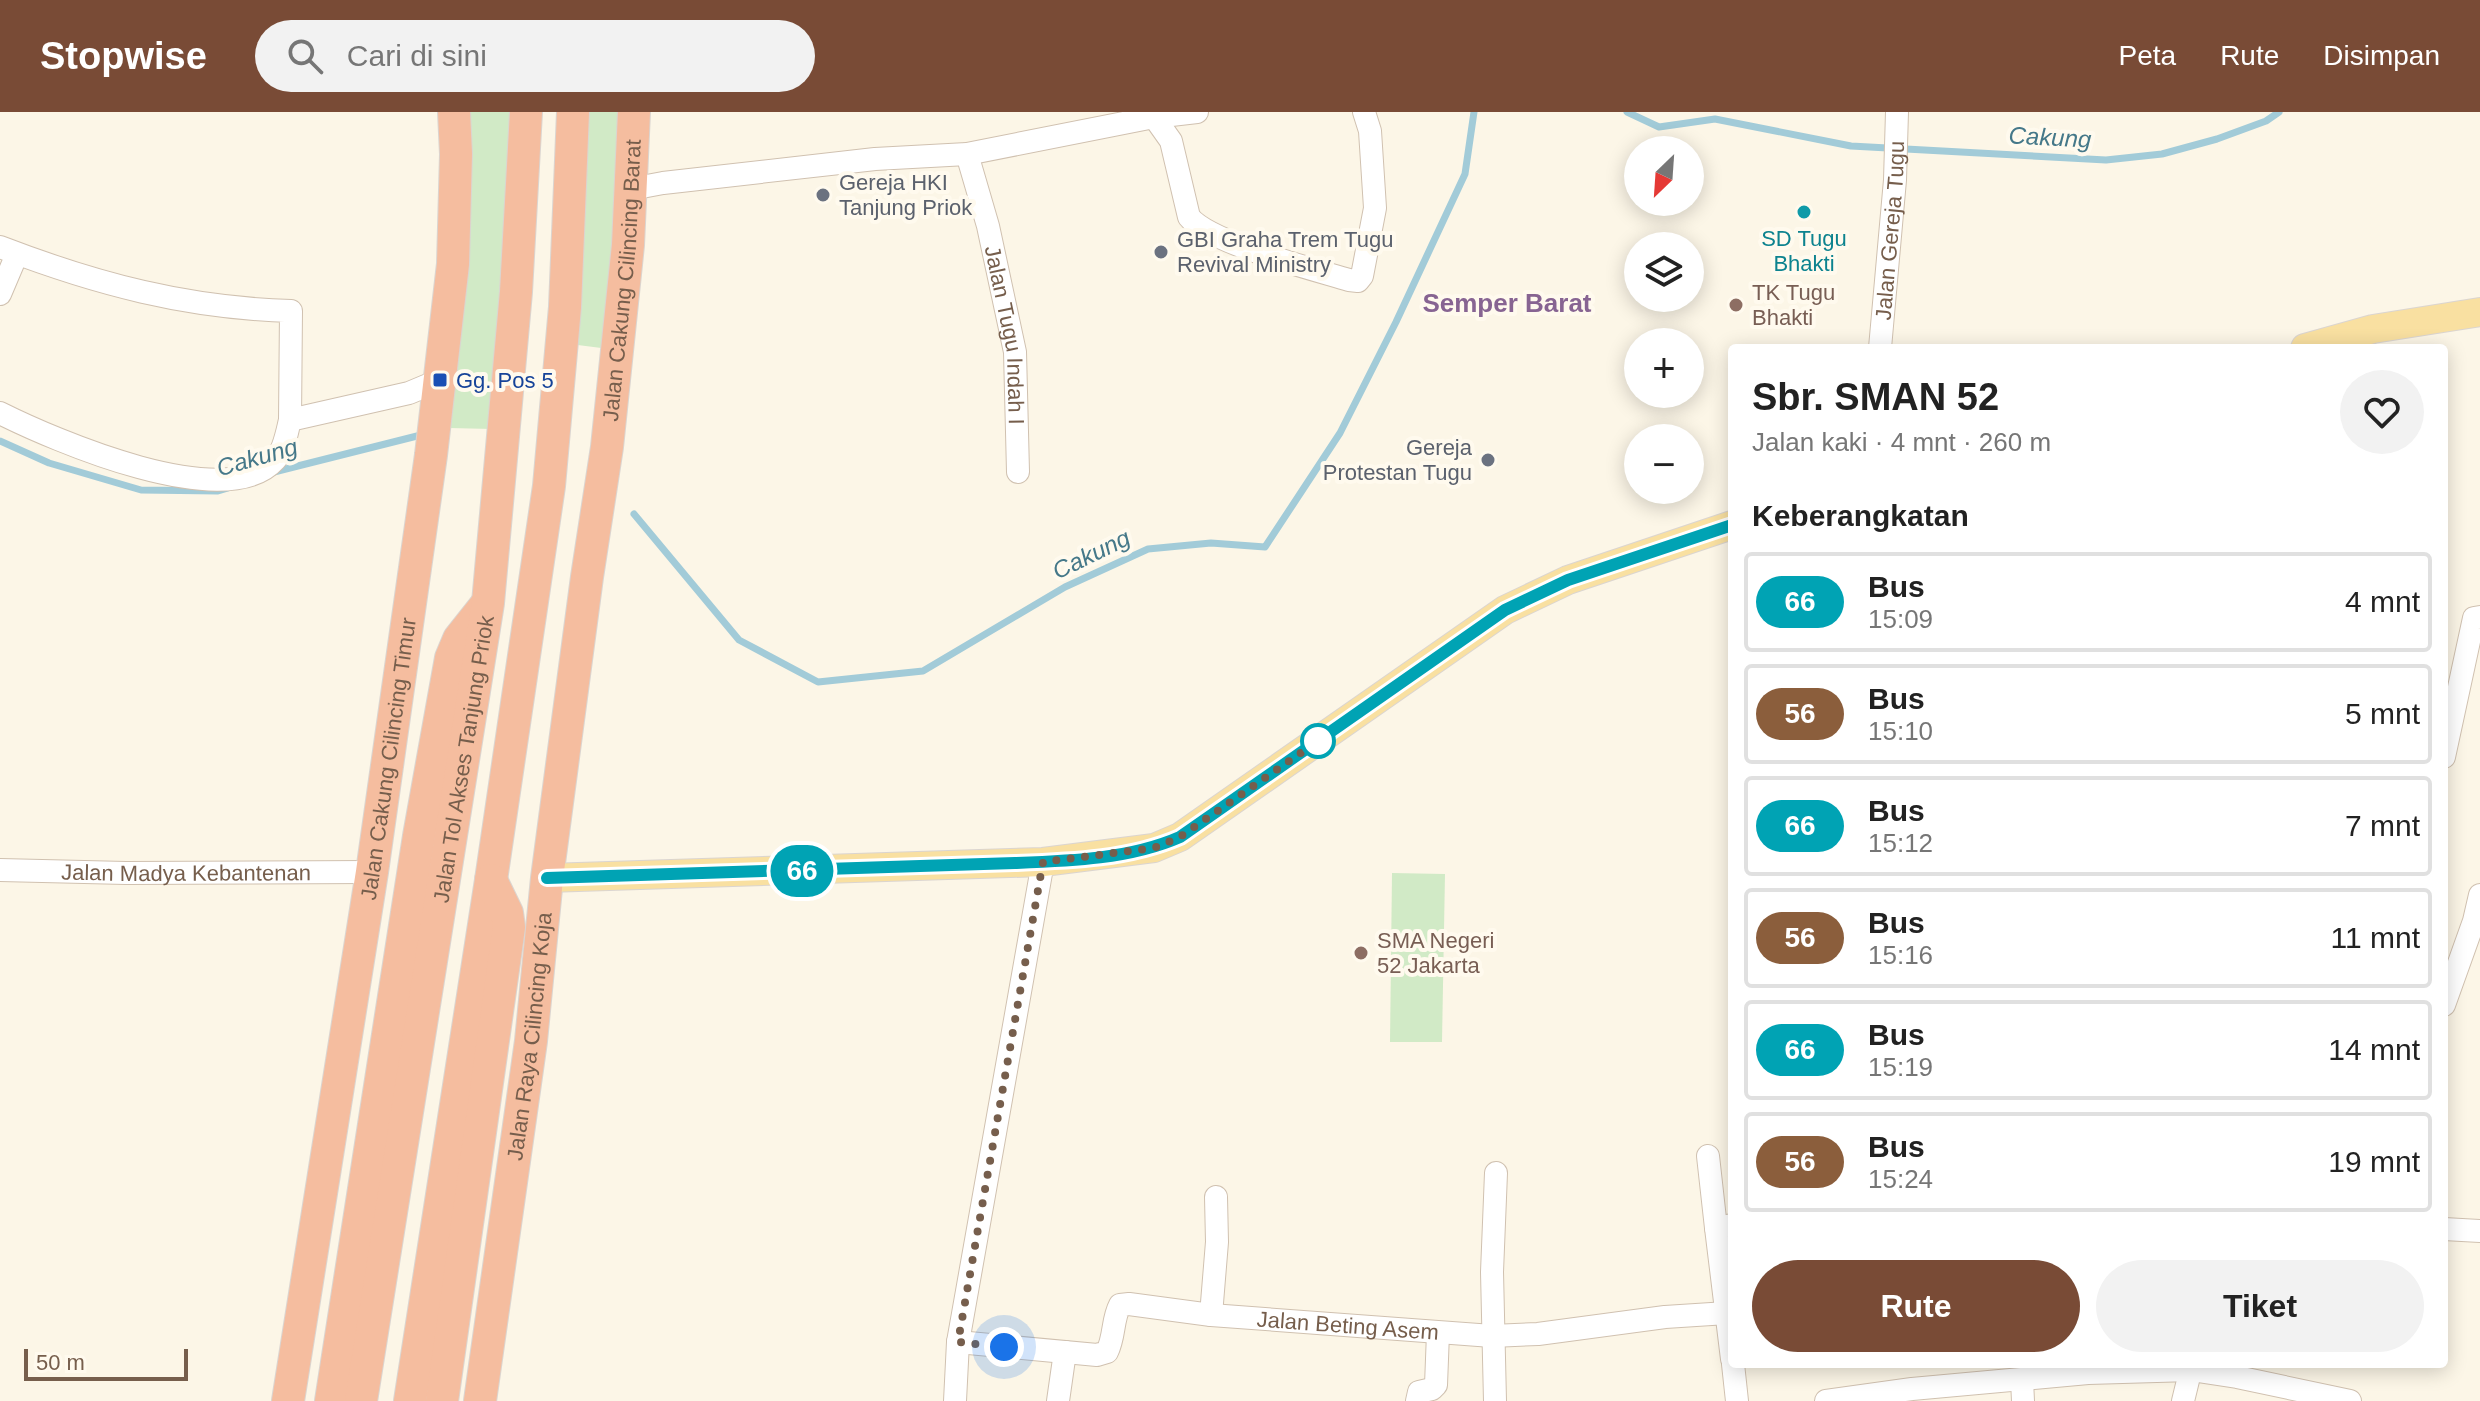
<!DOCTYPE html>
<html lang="id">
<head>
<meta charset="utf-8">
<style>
	body { margin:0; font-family:Helvetica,sans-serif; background:#f2f2f2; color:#222; height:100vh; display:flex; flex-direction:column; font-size:30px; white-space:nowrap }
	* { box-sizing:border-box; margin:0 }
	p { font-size:26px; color:#767676 }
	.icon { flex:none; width:44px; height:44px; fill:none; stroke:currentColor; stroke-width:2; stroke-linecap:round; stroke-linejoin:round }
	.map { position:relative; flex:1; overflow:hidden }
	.details { position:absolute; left:1728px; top:232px; width:720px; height:1024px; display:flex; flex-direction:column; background:#fff; border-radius:8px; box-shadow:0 4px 20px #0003 }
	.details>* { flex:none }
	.badge { padding:0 16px; border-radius:26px; font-size:28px; line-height:52px }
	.needle { width:52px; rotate:205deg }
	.fabs { position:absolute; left:1624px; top:24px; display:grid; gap:16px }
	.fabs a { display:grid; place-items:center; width:80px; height:80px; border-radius:50%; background:#fff; box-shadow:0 4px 20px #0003; font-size:40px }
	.scale { position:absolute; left:24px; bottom:20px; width:164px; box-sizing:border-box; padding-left:8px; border:4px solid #765e4c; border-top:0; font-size:22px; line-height:28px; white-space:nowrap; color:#765e4c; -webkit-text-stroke:6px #fffaee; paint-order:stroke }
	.you { position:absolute; width:40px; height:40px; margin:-20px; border:6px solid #fff; border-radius:50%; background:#1a73e8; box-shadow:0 0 0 12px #1a73e833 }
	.map>.badge { position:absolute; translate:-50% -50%; box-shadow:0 0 0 4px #fff }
	h2 { padding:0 24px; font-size:30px; line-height:72px }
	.round { display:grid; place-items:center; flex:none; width:84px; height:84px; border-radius:42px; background:#f2f2f2 }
	.head { display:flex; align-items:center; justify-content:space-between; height:136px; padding:0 24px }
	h1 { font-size:38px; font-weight:700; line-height:60px }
	.button { display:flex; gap:16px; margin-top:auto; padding:16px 24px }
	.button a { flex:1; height:92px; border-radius:48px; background:#794b36; color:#fff; font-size:32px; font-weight:700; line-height:92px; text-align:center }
	.button a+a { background:#f2f2f2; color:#222 }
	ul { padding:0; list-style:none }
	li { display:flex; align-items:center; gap:24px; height:100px; margin:0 16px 12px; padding:0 8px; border:4px solid #e0e0e0; border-radius:8px }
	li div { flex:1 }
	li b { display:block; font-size:30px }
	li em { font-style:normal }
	li .badge { min-width:88px; font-weight:700; text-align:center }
	header { display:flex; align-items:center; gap:48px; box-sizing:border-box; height:112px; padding:0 40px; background:#794b36; color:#fff }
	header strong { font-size:38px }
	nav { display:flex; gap:44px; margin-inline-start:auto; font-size:28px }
	.search { width:560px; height:72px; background:#f2f2f2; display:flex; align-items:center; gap:20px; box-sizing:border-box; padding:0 28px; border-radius:44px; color:#767676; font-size:30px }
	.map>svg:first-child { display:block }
	.green { fill:#d1eac6 }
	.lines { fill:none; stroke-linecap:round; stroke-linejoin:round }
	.stream { stroke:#a2cbd8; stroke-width:7 }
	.minor-casing { stroke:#d0c1b0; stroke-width:24 }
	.major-casing { stroke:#dbd5d0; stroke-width:30 }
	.highway-casing { stroke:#dbd5d0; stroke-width:34 }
	.minor { stroke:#fff; stroke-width:22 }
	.major { stroke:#f9e0a1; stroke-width:28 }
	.highway { stroke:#f5bd9f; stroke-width:32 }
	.line-casing { stroke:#fff; stroke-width:18 }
	.line { stroke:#00a3b4; stroke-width:12 }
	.walk { stroke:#765e4c; stroke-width:8; stroke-dasharray:0 14.4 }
	.worship-dot { fill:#6b7280; stroke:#fffaee; stroke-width:3 }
	.culture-dot { fill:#0f9aa8; stroke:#fffaee; stroke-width:3 }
	.education-dot { fill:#8d6e63; stroke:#fffaee; stroke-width:3 }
	.transit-dot { fill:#1a4fb4; stroke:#fffaee; stroke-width:3 }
	.stop-dot { fill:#fff; stroke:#00a3b4; stroke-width:4 }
	.labels { text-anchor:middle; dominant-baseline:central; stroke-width:8; stroke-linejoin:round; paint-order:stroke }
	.worship-label { font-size:22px; fill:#5b616d; stroke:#fffaee; text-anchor:start }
	.street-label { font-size:22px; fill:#765e4c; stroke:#fffaee }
	.culture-label { font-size:22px; fill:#0d838f; stroke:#fffaee }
	.education-label { font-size:22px; fill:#785e54; stroke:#fffaee; text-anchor:start }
	.transit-label { font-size:22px; fill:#164399; stroke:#fffaee; text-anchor:start }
	.water-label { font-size:24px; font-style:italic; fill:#457889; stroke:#fffaee }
	.quarter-label { font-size:26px; font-weight:bold; fill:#876492; stroke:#fffaee }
</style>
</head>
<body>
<header>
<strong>Stopwise</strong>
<div class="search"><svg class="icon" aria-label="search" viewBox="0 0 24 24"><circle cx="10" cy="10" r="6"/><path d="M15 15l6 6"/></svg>Cari di sini</div>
<nav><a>Peta</a><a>Rute</a><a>Disimpan</a></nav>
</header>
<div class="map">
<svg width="2480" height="1289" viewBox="0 0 2480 1289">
	<rect width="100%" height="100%" fill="#fcf6e7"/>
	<g class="green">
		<path d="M 454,0 L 526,0 L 492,317 L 449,316 Z"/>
		<path d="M 573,0 L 634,0 L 617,238 L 562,231 Z"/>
		<path d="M 1392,761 L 1445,762 L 1442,930 L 1390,930 Z"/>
	</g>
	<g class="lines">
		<g class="stream">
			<path d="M 1627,0 L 1659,15 L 1715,7 L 1851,34 L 2106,48 L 2162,42 L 2217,27 L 2266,9 L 2279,0"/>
			<path d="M 0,329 L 49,351 L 141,378 L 218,379 L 228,376"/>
			<path d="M 270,361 L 425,322"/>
			<path d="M 634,402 L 739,528 L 818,570 L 923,559 L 1065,475 L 1148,437 L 1211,431 L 1265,435 L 1340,321 L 1396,210 L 1465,62 L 1474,0"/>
		</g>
		<defs>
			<g id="minor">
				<path d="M 1154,5 L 1171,29 L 1189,105 C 1210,131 1313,157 1349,168 L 1358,169 L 1362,164 L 1375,96 L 1370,19 L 1364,0"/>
				<path id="s1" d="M 967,42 L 988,114 L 1015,240 L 1018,360"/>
				<path d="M 631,77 L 663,71 L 875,47 L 967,42 L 1154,5 L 1197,0"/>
				<path d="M 0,135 C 96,172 187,196 291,199 L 290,308"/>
				<path d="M 0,182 L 17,142"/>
				<path id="s2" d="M 1880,236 L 1895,68 L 1897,0"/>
				<path d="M 0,301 C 54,328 226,403 275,348 C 284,339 287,320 290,308 L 409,281 L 440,268"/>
				<path d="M 2444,645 L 2474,506 L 2480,505"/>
				<path id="s3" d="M 0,758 L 126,761 L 372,760"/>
				<path d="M 2444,893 L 2474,809 L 2480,783"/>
				<path d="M 1708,1044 L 1716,1116"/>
				<path d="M 1732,1113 L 1716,1116 L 1732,1247"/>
				<path d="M 2444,1117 L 2480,1119"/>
				<path d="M 1211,1203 L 1217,1130 L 1216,1085"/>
				<path id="s4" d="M 958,1230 L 1097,1243 L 1107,1240 C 1115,1224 1112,1208 1120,1193 L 1129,1192 L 1211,1203 L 1492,1224 L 1538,1222 L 1665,1205 L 1727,1201"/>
				<path d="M 1733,1252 L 1737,1289"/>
				<path d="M 2022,1268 L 2023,1289"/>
				<path d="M 955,1289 L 958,1230 L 1043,750"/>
				<path d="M 1058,1289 L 1065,1240"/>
				<path d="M 1417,1289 L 1419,1280 L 1432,1277 L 1436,1273 L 1438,1221"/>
				<path d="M 1495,1289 L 1492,1160 L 1496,1061"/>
				<path d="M 1826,1289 L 1912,1277 L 2088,1261 L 2191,1258 L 2237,1265 L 2350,1289"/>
				<path d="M 2183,1289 L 2192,1252"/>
			</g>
			<g id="major">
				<path d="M 2305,236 L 2373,217 L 2480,200"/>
				<path d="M 547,766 L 1043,750 L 1154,736 L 1180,725 L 1505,498 L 1568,468 L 1732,413"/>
			</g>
			<g id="highway">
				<path id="s5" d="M 288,1289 L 372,760 L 431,343 L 453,152 L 456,42 L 454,0"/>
				<path d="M 331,1289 L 419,724 L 451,546 L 459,527 L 486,493"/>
				<path id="s6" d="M 361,1289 L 488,491 L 516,180 L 526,0"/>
				<path d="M 410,1289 L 491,768 L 549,374 L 565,195 L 573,0"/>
				<path d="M 442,1289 L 509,815 L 507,801 L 491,768"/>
				<path id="s7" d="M 480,1289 L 531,929 L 547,766 L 587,465 L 607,335 L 628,133 L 634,0"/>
			</g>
		</defs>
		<use href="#minor" class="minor-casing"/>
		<use href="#major" class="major-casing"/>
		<use href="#highway" class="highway-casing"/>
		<use href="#minor" class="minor"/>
		<use href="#major" class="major"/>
		<use href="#highway" class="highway"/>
	</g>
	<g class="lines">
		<defs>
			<path id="line" d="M 547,766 L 1015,751 C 1070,749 1130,747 1180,725 L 1505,498 L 1568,468 L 1732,413"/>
		</defs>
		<use href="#line" class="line-casing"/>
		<use href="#line" class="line"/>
		<path class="walk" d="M 1004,1235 L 958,1230 L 1043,750 L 1154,736 L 1180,725 L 1318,629"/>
	</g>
	<g class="worship-dot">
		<circle cx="823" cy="83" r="8"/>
		<circle cx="1161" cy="140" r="8"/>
		<circle cx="1488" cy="348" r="8"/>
	</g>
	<circle class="culture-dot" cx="1804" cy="100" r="8"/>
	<g class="education-dot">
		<circle cx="1736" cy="193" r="8"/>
		<circle cx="1361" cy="841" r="8"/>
	</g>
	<rect class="transit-dot" x="432" y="260" width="16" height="16" rx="4"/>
	<circle class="stop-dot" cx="1318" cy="629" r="16"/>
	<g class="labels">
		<g class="worship-label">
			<text x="839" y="70">Gereja HKI<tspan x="839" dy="25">Tanjung Priok</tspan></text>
			<text x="1177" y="127">GBI Graha Trem Tugu<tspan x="1177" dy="25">Revival Ministry</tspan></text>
			<text x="1472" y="335" text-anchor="end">Gereja<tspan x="1472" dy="25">Protestan Tugu</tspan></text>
		</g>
		<g class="street-label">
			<text stroke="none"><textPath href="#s2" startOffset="118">Jalan Gereja Tugu</textPath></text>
			<text stroke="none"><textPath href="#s7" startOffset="1130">Jalan Cakung Cilincing Barat</textPath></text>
			<text stroke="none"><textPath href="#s1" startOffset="186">Jalan Tugu Indah I</textPath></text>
			<text stroke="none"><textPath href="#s5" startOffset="650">Jalan Cakung Cilincing Timur</textPath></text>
			<text stroke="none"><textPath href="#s6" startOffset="650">Jalan Tol Akses Tanjung Priok</textPath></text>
			<text stroke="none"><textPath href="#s3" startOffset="186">Jalan Madya Kebantenan</textPath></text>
			<text stroke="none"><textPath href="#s7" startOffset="368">Jalan Raya Cilincing Koja</textPath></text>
			<text stroke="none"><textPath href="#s4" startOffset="428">Jalan Beting Asem</textPath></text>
		</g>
		<g class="culture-label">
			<text x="1804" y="126">SD Tugu<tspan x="1804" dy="25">Bhakti</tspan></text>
		</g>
		<g class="education-label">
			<text x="1752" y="180">TK Tugu<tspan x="1752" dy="25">Bhakti</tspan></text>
			<text x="1377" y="828">SMA Negeri<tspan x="1377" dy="25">52 Jakarta</tspan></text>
		</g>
		<g class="transit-label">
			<text x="456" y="268">Gg. Pos 5</text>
		</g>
		<g class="water-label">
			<text transform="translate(2050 25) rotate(3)">Cakung</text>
			<text transform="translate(257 345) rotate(-16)">Cakung</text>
			<text transform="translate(1091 442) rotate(-26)">Cakung</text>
		</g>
		<g class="quarter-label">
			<text x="1507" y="191">Semper Barat</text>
		</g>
	</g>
</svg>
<div class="fabs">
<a><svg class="needle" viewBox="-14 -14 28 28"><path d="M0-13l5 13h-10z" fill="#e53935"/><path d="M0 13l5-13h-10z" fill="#767676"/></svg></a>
<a><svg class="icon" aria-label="layers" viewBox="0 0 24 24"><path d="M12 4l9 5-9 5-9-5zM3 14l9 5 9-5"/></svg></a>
<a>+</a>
<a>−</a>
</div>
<div class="scale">50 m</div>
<div class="you" style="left:1004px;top:1235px"></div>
<b class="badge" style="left:802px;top:759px;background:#00a3b4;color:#fff">66</b>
<section class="details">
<div class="head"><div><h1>Sbr. SMAN 52</h1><p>Jalan kaki · 4 mnt · 260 m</p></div><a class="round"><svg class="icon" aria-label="heart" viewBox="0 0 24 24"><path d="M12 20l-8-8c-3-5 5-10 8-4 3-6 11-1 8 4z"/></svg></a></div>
<h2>Keberangkatan</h2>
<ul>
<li><span class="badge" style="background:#00a3b4;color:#fff">66</span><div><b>Bus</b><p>15:09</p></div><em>4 mnt</em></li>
<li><span class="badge" style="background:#8b5e3c;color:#fff">56</span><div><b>Bus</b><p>15:10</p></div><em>5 mnt</em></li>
<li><span class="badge" style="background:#00a3b4;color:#fff">66</span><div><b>Bus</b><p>15:12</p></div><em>7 mnt</em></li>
<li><span class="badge" style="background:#8b5e3c;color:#fff">56</span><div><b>Bus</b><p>15:16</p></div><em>11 mnt</em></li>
<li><span class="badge" style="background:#00a3b4;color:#fff">66</span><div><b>Bus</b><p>15:19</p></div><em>14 mnt</em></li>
<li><span class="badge" style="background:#8b5e3c;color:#fff">56</span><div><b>Bus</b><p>15:24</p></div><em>19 mnt</em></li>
</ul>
<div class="button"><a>Rute</a><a>Tiket</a></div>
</section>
</div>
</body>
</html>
